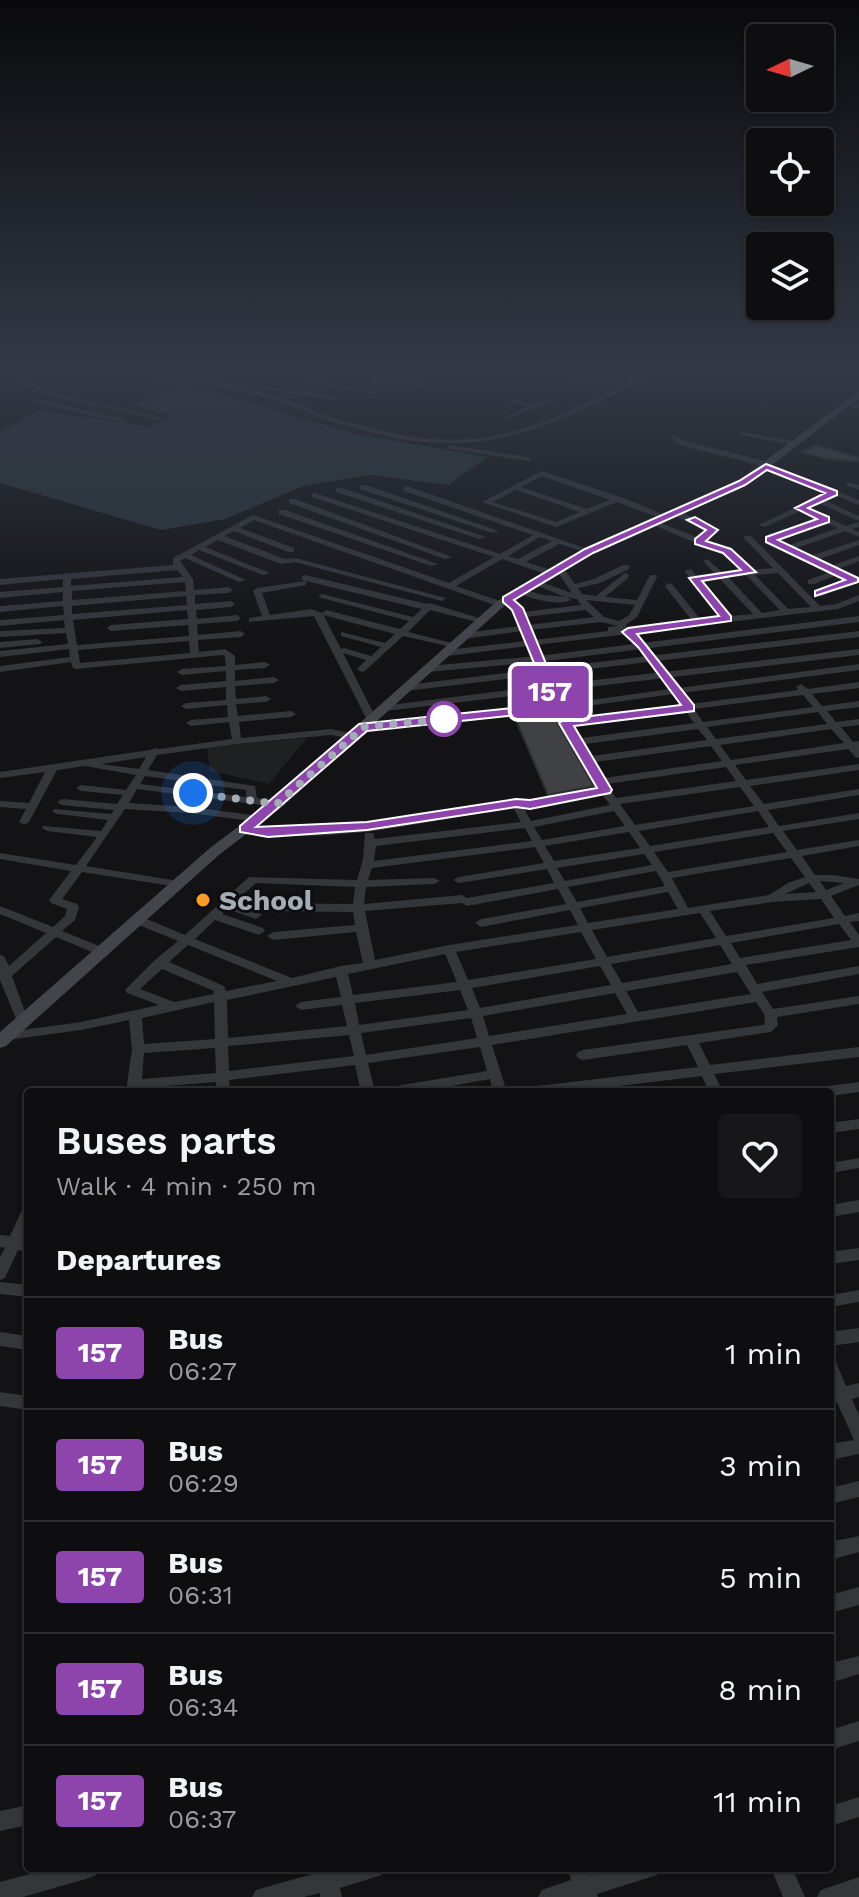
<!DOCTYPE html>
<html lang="en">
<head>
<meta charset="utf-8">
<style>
	body { margin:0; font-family:"Work Sans",sans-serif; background:#171719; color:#f1f3f6; height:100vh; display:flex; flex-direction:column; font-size:30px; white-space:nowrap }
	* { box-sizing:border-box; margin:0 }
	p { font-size:26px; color:#9b9c9f }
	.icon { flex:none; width:44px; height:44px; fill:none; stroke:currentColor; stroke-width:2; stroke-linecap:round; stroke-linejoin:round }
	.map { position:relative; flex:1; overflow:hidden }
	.sheet { position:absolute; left:24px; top:1088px; width:810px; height:784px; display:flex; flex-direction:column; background:#0e0e10; border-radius:8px; box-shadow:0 2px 6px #0004,0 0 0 2px #2e2e30 }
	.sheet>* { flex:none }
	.badge { padding:0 16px; border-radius:6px; font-size:28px; line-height:52px }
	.needle { width:52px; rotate:265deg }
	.tools { position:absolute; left:746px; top:24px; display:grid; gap:16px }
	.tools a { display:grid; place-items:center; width:88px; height:88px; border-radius:8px; background:#0e0e10; box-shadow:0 2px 6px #0004,0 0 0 2px #2e2e30; font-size:40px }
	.you { position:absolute; width:40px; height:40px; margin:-20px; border:6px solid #fff; border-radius:50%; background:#1a73e8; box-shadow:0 0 0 12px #1a73e833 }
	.map>.badge { position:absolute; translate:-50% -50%; box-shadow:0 0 0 4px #fff }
	h2 { padding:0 32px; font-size:30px; line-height:72px }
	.round { display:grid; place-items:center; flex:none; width:84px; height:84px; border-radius:8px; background:#171719 }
	.headline { display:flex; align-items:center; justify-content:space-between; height:136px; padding:0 32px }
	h1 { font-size:38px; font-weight:600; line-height:60px }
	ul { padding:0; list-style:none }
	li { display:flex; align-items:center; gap:24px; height:112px; padding:0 32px; border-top:2px solid #2e2e30 }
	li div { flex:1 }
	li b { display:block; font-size:30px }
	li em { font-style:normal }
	li .badge { min-width:88px; font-weight:700; text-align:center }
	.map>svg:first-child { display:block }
	.built { fill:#1f2022 }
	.water { fill:#293439 }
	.building { fill:#3f4145; stroke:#2d2e31; stroke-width:2 }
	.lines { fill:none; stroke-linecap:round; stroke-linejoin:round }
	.street { fill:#34363a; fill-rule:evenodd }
	.secondary { fill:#42454a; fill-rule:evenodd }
	.line { fill:#8e44ad; stroke:#fff; stroke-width:2 }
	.walk { stroke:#a4acb6; stroke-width:8; stroke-dasharray:0 14.4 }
	.stop-dot { fill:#fff; stroke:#8e44ad; stroke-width:4 }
	.poi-dot { fill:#f99d27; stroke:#0e0e10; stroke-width:3 }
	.labels { text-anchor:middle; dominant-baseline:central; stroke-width:6; stroke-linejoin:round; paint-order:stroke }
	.poi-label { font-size:28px; font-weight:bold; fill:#a4acb6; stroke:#0e0e10; text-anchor:start }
</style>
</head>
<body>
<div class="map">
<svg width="859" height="1897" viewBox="0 0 859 1897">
	<rect width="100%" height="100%" fill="#131315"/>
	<path class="built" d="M 307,738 L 269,784 L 210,771 L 207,747 Z"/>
	<path class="water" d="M 182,383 L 355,434 L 488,457 L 448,485 L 372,475 L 306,485 L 225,519 L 161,530 L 0,483 L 0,432 L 39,411 L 152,427 L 171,416 L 134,404 Z"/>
	<g class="building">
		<path d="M 816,445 L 859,458 L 859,461 L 827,459 L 802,452 Z"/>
		<path d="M 554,713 L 558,724 L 594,786 L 548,795 L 515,718 Z"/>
	</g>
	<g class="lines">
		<g class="street">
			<path d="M 35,372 L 43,372 L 22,381 L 37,385 L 46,391 L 162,418 L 159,420 L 44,394 L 33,388 L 12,382 Z"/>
			<path d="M 121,372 C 174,372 232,383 283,398 C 296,403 309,409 322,414 C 370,429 421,443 471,439 C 524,435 573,410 619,386 L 553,375 L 551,372 L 625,383 L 647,372 L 654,372 C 636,385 617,393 596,403 C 531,435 470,453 396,438 C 369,432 341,425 314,415 C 301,410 288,404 274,400 C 225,386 174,379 124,374 Z"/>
			<path d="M 274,372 L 319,375 L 322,372 L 356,374 L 359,376 L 358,377 L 327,374 L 319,381 L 376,392 L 373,394 L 316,384 L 310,388 L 307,386 L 315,378 L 277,374 Z"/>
			<path d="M 411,372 L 467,374 L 470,376 L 467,378 L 414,374 Z"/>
			<path d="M 375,379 L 422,383 L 425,385 L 422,387 L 373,382 L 373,380 Z"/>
			<path d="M 258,385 L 335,396 L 338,398 L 335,400 L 256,388 L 256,386 Z"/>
			<path d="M 553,398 L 555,399 L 555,401 L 505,419 L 500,418 L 527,407 L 511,401 L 511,399 L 534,405 Z"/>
			<path d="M 36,399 L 124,419 L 127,421 L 124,423 L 34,402 L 34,400 Z"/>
			<path d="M 845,401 L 859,405 L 859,409 L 843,404 L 842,403 Z"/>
			<path d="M 743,432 L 793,441 L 797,443 L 793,445 L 741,435 L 741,433 Z"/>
			<path d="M 671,436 L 675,436 L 689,442 L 761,460 L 859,500 L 859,505 L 834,495 L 824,500 L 859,516 L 859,521 L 818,503 L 806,508 L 846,526 L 859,522 L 859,527 L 852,529 L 859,532 L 859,537 L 845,531 L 794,549 L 810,556 L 859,540 L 859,545 L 817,560 L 831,566 L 859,556 L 859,561 L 838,569 L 859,577 L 859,581 L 822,596 L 816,596 L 816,592 L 847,580 L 837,575 L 814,584 L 808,584 L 808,580 L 830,572 L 765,540 L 819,520 L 800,511 L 765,527 L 758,525 L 827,493 L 755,464 L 683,446 L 671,438 ZM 826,523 L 838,528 L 787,546 L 776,540 Z"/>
			<path d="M 448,445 L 528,457 L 532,459 L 528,461 L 451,449 L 447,447 Z"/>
			<path d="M 542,471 L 621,497 L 667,516 L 660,518 L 617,502 L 556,527 L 482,502 ZM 542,476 L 610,500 L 587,509 L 521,487 ZM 516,490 L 580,512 L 556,522 L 493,502 Z"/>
			<path d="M 847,482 L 859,485 L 859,490 L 847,486 Z"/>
			<path d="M 360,485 L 366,485 L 499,531 L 492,533 L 360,489 Z"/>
			<path d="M 404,487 L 410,487 L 593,551 L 589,553 L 559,544 L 526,562 L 551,570 L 551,574 L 545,574 L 502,559 L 456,586 L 503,602 L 504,604 L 500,607 L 254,520 L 240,528 L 294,548 L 294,552 L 288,552 L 234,531 L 224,536 L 285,559 L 295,558 L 446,598 L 442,601 L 295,562 L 281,564 L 218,540 L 205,547 L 270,573 L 263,575 L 199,550 L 191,555 L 246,580 L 239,582 L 185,558 L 180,561 L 193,579 L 194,590 L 229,587 L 233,590 L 229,593 L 195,595 L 195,604 L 231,601 L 235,604 L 231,607 L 196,610 L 197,619 L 237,615 L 241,618 L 237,621 L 197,624 L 198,635 L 241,631 L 245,634 L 241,637 L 198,640 L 199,652 L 225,649 L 235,656 L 235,665 L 265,662 L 270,665 L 265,668 L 235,670 L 235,681 L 274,677 L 279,680 L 274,683 L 235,686 L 236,699 L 266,696 L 271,699 L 266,702 L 236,704 L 238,716 L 291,711 L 296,714 L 291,717 L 239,722 L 241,738 L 331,729 L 357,734 L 358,736 L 353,739 L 331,735 L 237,744 L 157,755 L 148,770 L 255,786 L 257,798 L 277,801 L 282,804 L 277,807 L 137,789 L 129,803 L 190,807 L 259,816 L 264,819 L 259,822 L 190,813 L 125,809 L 86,866 L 178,881 L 184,884 L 178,887 L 82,872 L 62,899 L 77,904 L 79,907 L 75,920 L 62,931 L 107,949 L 109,952 L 107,955 L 99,955 L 56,937 L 12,976 L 29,1023 L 23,1027 L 19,1026 L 0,980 L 0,955 L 4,956 L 9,966 L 46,933 L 0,914 L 0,906 L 53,927 L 65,916 L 67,909 L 51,903 L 49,900 L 71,871 L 0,859 L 0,853 L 76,865 L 97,837 L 47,831 L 42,828 L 43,826 L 101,831 L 108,820 L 58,814 L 54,813 L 53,811 L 54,809 L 111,814 L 114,810 L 62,805 L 57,802 L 62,799 L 117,804 L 123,795 L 81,791 L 76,788 L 81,785 L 126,790 L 136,775 L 85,766 L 57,770 L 29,822 L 24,825 L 19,822 L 26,809 L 0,807 L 0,801 L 29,803 L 45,772 L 0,778 L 0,772 L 150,750 L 155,748 L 159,749 L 232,739 L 229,722 L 191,726 L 186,723 L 191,720 L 228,717 L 227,705 L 186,709 L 181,706 L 186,703 L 226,700 L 226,687 L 181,691 L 176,688 L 181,685 L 226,681 L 226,671 L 182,675 L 177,672 L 182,669 L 226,666 L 225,657 L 223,655 L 76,669 L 73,668 L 71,662 L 0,672 L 0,666 L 70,657 L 69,649 L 0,657 L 0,651 L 68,644 L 66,633 L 0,637 L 0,631 L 65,628 L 64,620 L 0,626 L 0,620 L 64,615 L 63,606 L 0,612 L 0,606 L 63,601 L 63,592 L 0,598 L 0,592 L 63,587 L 63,579 L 0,585 L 0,579 L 173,565 L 173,558 L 253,515 L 449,583 L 494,557 L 312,497 L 312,493 L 315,493 L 500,554 L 533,535 L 404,491 ZM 540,537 L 552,541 L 518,559 L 508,556 ZM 177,570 L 183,577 L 71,586 L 71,579 ZM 185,582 L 186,591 L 72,600 L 72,591 ZM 186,596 L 187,605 L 72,614 L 72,606 ZM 187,610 L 188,619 L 111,625 L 107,628 L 111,631 L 188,625 L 189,636 L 77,645 L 73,620 ZM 189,641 L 190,653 L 80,663 L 78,650 ZM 146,757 L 139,769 L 101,764 ZM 145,776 L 246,790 L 246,797 L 140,784 Z"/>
			<path d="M 336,488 L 342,488 L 486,537 L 479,539 L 336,492 Z"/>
			<path d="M 289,499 L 295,499 L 452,557 L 445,559 L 289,503 Z"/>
			<path d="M 279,510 L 285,510 L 438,564 L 431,566 L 279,514 Z"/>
			<path d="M 671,510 L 677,510 L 715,528 L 715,532 L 704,541 L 735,553 L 751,570 L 773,568 L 743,537 L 750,535 L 820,606 L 836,604 L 859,595 L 859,601 L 838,609 L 536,645 L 539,651 L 534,654 L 531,653 L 528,646 L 447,656 L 442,653 L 447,650 L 525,641 L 522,631 L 464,639 L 460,636 L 464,633 L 520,626 L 513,609 L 504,601 L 504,597 L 510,597 L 520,606 L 523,612 L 581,605 L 577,599 L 565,597 L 528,582 L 532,579 L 572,593 L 554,567 L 558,565 L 561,565 L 575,584 L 594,579 L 623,565 L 629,565 L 629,569 L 600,583 L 578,588 L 582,594 L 596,596 L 625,573 L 628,574 L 628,578 L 605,597 L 637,600 L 650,575 L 656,575 L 657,577 L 637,617 L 627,624 L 625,629 L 692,621 L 665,586 L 669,583 L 672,584 L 701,620 L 722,617 L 684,571 L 691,569 L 696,575 L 715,574 L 703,561 L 707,559 L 723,573 L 743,571 L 729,557 L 646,522 L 653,520 L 699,538 L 707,531 L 671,514 ZM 778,573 L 811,607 L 788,609 L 755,575 ZM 747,576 L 780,610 L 762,613 L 728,577 ZM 719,578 L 753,614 L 730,616 L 700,580 ZM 586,600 L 635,605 L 629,615 L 619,621 L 604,617 ZM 585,610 L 594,617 L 528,625 L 525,617 ZM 601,622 L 618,626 L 608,627 L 608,631 L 534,640 L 530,630 Z"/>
			<path d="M 305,575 L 427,604 L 430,603 L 485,620 L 481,623 L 430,610 L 408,632 L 456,644 L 456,648 L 403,636 L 365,671 L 362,672 L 357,669 L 366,660 L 343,653 L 377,720 L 372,723 L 367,720 L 314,616 L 249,622 L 249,618 L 262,616 L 253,591 L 257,588 L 306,581 L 306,585 L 262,593 L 270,615 L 311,609 L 322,613 L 326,610 L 400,629 L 409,621 L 318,597 L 322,594 L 413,617 L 422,609 L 302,580 L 302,576 ZM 323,614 L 323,615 L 395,634 L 385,643 L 341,632 L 341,636 L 381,647 L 371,656 L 344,648 L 341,649 Z"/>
			<path d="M 519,588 L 543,595 L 567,597 L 571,600 C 555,607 533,598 516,593 L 516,589 Z"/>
			<path d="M 859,616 L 859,622 L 538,662 L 428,672 L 423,669 L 428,666 L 538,656 Z"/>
			<path d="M 859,631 L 859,637 L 406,691 L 401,688 L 406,685 Z"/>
			<path d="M 37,639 L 42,642 L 40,644 L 0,648 L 0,642 Z"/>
			<path d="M 859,649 L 859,655 L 555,691 L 562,704 L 670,689 L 668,687 L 673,684 L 679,688 L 859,664 L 859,670 L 682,693 L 690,704 L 798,690 L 796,687 L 801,684 L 808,689 L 859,682 L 859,688 L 812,694 L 822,706 L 859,701 L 859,707 L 827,711 L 836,722 L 859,719 L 859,725 L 841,727 L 853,742 L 859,741 L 859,758 L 855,757 L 848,749 L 735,765 L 746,780 L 859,764 L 859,770 L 750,786 L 764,804 L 859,789 L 859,795 L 768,810 L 779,826 L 859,813 L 859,819 L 783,831 L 797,850 L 859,840 L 859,846 L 802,856 L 815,875 L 834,875 L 859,879 L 859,885 L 831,896 L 845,916 L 859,913 L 859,921 L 850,922 L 859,935 L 859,947 L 746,965 L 757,984 L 859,966 L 859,974 L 762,992 L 773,1009 L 859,996 L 859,1004 L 777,1017 L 778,1025 L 771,1032 L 699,1043 L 710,1065 L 859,1047 L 859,1057 L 714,1074 L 723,1092 L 709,1092 L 702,1076 L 568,1092 L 522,1092 L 524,1089 L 529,1087 L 698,1067 L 687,1045 L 583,1060 L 578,1058 L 576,1055 L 578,1052 L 583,1050 L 763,1025 L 765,1023 L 764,1014 L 756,1002 L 492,1045 L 507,1092 L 493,1092 L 490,1079 L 418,1092 L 383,1092 L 385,1089 L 390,1087 L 487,1071 L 480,1047 L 368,1063 L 375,1092 L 361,1092 L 355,1065 L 229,1080 L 230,1092 L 216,1092 L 216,1082 L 141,1088 L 139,1092 L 129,1092 L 127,1084 L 132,1049 L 129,1020 L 81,1030 L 0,1041 L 0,1033 L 81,1022 L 159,1005 L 127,993 L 125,990 L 155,960 L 178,941 L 134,923 L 132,920 L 134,917 L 142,917 L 185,935 L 249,877 L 357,880 L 363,859 L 365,833 L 373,833 L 375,839 L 521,822 L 513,807 C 435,820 348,842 269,834 C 259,834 248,834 240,829 L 241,827 L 310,829 L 345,826 L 416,817 L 516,800 L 530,801 L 599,788 L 565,726 L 561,723 L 562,721 L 556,710 L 364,730 L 359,727 L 364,724 L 553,705 L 546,692 L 385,711 L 380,708 L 382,706 L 543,686 L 541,683 L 546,680 L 549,681 L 552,685 ZM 674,694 L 681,705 L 571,719 L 565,709 ZM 803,695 L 813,707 L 703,722 L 694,709 ZM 685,710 L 694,723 L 582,738 L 574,725 ZM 818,712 L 827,724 L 716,739 L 707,727 ZM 698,729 L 707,740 L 592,756 L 585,744 ZM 831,729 L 844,743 L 731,760 L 720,745 ZM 711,746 L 722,761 L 604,778 L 595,762 ZM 726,767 L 736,781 L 616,798 L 607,784 ZM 740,787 L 754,806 L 635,825 L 620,804 ZM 602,794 L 610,805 L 531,821 L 523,807 L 530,807 ZM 614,811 L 625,826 L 542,840 L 534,827 ZM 758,811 L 769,827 L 650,846 L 639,831 ZM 525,828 L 532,841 L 374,861 L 376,846 ZM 629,832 L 640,848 L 554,861 L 545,846 ZM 773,833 L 787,852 L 668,872 L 654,852 ZM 535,847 L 544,863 L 459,877 L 453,880 L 459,883 L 547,869 L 554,883 L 467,898 L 462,895 L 364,904 L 366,887 L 434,884 L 440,881 L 434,878 L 368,880 L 372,868 ZM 644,854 L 652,865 L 565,881 L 557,868 ZM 791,858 L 805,877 L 788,883 L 769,895 L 688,908 L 672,878 ZM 656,871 L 665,886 L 577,902 L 568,887 ZM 820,881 L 844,883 L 826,890 ZM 256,883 L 355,887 L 353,904 L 254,903 L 250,904 L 249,909 L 233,903 ZM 809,883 L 816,892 L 785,894 ZM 558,889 L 566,904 L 481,919 L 475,923 L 481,927 L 570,910 L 578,925 L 449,945 L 375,960 L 365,911 L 462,903 L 467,906 ZM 668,892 L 678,909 L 588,923 L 580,908 ZM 821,899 L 834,918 L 726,936 L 710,911 L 772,902 ZM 227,909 L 256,919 L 262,915 L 255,911 L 353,912 L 355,925 L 273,932 L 267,936 L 273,940 L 356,932 L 363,963 L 341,966 L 292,978 L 195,939 L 215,920 L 259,935 L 265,931 L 263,928 L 222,914 ZM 700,913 L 716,938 L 607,957 L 592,930 ZM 839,924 L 851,940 L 740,958 L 731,943 ZM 581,932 L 596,959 L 468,980 L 456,952 ZM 188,945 L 277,981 L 226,991 L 224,986 L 169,962 ZM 720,945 L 732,964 L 622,983 L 611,964 ZM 445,954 L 457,982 L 353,995 L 348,974 ZM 600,966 L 611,985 L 480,1008 L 472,988 ZM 162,969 L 214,991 L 214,994 L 174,1002 L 140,989 ZM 737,972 L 751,994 L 638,1012 L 626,991 ZM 336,977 L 341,997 L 301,1002 L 295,1006 L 301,1010 L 342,1005 L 347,1026 L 228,1038 L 227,1000 ZM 460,990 L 468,1010 L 359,1025 L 355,1003 ZM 615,993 L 627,1014 L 489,1036 L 483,1016 ZM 214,1002 L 215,1039 L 144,1044 L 142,1018 ZM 471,1018 L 477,1038 L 366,1055 L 361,1033 ZM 349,1035 L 354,1056 L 229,1071 L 228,1046 ZM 215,1048 L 216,1073 L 142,1079 L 144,1053 Z"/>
			<path d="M 859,1082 L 859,1092 L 830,1096 L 830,1092 L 814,1092 L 816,1089 L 821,1087 Z"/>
			<path d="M 859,1119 L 859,1129 L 830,1133 L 830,1123 Z"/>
			<path d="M 859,1158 L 859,1168 L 830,1173 L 830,1163 Z"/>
			<path d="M 859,1200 L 859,1212 L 830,1217 L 830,1205 Z"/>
			<path d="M 28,1206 L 28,1228 L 23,1238 L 28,1239 L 28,1251 L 18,1250 L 5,1278 L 0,1280 L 0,1257 L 5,1248 L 0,1247 L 0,1235 L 10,1236 L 23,1208 Z"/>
			<path d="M 859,1248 L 859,1260 L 830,1264 L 830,1252 Z"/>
			<path d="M 0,1282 L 28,1285 L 28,1297 L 0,1294 Z"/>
			<path d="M 859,1290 L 859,1302 L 830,1307 L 830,1295 Z"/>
			<path d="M 859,1328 L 859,1342 L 830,1346 L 830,1332 Z"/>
			<path d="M 0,1332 L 28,1336 L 28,1350 L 0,1346 Z"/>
			<path d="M 830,1360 L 836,1362 L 846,1386 L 859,1383 L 859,1397 L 852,1399 L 859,1415 L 859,1454 L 830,1460 L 830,1444 L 854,1440 L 837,1402 L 830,1403 Z"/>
			<path d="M 0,1392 L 28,1396 L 28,1410 L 0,1406 Z"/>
			<path d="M 859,1481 L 859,1497 L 830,1504 L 830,1488 Z"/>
			<path d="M 859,1536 L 859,1552 L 830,1560 L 830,1542 Z"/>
			<path d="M 859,1587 L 859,1605 L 830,1613 L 830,1595 Z"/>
			<path d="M 859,1656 L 859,1674 L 830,1683 L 830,1663 Z"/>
			<path d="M 859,1721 L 859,1741 L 830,1750 L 830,1730 Z"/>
			<path d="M 859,1797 L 859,1817 L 830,1826 L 830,1806 Z"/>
			<path d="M 28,1805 L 28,1825 L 0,1831 L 0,1811 Z"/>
			<path d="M 52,1868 L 99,1868 L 96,1875 L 89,1878 L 23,1897 L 0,1897 L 0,1882 Z"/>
			<path d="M 315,1868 L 385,1868 L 382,1875 L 340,1888 L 342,1897 L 320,1897 L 320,1893 L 304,1897 L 252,1897 L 256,1890 L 316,1873 Z"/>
			<path d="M 568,1868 L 588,1868 L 591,1875 L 613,1868 L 660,1868 L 657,1875 L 597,1894 L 598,1897 L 538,1897 L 542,1890 L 571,1880 Z"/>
			<path d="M 771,1868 L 792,1868 L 805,1897 L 783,1897 Z"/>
			<path d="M 859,1877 L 859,1897 L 817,1897 L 821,1890 Z"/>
		</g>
		<path class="secondary" d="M 859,391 L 859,398 L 746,485 L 593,553 L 504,606 L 282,807 L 220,854 L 6,1046 L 0,1048 L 0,1032 L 210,848 L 272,801 L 496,602 L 585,549 L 738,481 Z"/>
	</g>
	<linearGradient id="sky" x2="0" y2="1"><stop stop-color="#0a0a0c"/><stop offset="0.58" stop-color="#333946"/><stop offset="1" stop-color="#333946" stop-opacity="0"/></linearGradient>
	<rect width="859" height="637" fill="url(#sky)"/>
	<path class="line" d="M 766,464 L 837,491 L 837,495 L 808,508 L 829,517 L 829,522 L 778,540 L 858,578 L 858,582 L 815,596 L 815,591 L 845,580 L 766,542 L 766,537 L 817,519 L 795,508 L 825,493 L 767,470 L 745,485 L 593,553 L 514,600 L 523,608 L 564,707 L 563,710 L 367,731 L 256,827 L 367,822 L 516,799 L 530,800 L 597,788 L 559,723 L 566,719 L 681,705 L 638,647 L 622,632 L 628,628 L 719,616 L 689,578 L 741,570 L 723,553 L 695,544 L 695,539 L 706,530 L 687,520 L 695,517 L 718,530 L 706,541 L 731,549 L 756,572 L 702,581 L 731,616 L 731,621 L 637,634 L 694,705 L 694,711 L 574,726 L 612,790 L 610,793 L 530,809 L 516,807 L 367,830 L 268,837 L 240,832 L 240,826 L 359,724 L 551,704 L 512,610 L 503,602 L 503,597 L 585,549 L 739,481 Z"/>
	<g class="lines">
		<path class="walk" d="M 193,793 L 277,804 L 364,727 L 447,719 L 444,719"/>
	</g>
	<circle class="stop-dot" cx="444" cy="719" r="16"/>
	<circle class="poi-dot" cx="203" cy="900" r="8"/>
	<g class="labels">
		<g class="poi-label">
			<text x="219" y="900">School</text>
		</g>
	</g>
</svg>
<div class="tools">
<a><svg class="needle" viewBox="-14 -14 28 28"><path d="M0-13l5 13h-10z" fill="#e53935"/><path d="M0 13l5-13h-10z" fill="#9b9c9f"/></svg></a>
<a><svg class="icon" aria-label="locate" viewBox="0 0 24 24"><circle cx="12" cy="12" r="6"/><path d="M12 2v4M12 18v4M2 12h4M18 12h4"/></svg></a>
<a><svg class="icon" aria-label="layers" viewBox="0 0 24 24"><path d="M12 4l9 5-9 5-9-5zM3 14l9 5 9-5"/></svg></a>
</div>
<div class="you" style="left:193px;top:793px"></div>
<b class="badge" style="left:550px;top:692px;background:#8e44ad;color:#fff">157</b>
<section class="sheet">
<div class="headline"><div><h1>Buses parts</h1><p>Walk · 4 min · 250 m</p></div><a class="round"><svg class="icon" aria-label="heart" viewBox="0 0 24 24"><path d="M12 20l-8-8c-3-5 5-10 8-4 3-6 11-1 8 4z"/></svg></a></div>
<h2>Departures</h2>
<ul>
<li><span class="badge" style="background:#8e44ad;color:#fff">157</span><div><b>Bus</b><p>06:27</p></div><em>1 min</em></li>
<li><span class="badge" style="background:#8e44ad;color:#fff">157</span><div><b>Bus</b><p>06:29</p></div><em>3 min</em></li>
<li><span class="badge" style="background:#8e44ad;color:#fff">157</span><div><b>Bus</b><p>06:31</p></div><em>5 min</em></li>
<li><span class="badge" style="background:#8e44ad;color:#fff">157</span><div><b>Bus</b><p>06:34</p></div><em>8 min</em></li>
<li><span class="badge" style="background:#8e44ad;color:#fff">157</span><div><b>Bus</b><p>06:37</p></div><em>11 min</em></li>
</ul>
</section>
</div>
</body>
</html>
